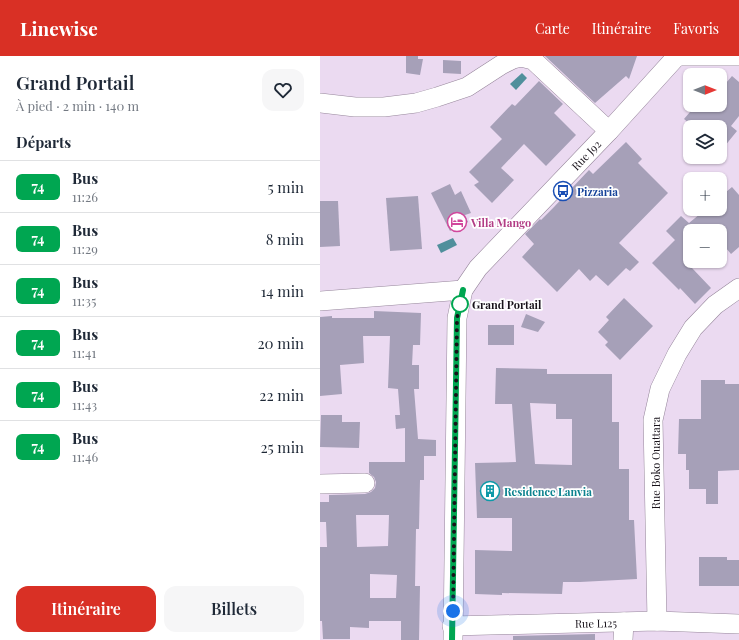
<!DOCTYPE html>
<html lang="fr">
<head>
<meta charset="utf-8">
<style>
	body { margin:0; font-family:"Playfair Display",serif; background:#f6f6f7; color:#1f2937; height:100vh; display:flex; flex-direction:column; font-size:15px; white-space:nowrap }
	* { box-sizing:border-box; margin:0 }
	p { font-size:13px; color:#747a83 }
	.icon { flex:none; width:22px; height:22px; fill:none; stroke:currentColor; stroke-width:2; stroke-linecap:round; stroke-linejoin:round }
	.map { position:relative; flex:1; overflow:hidden }
	.panel { display:flex; flex-direction:column; background:#fff; width:320px }
	.panel>* { flex:none }
	.badge { padding:0 8px; border-radius:6px; font-size:14px; line-height:26px }
	.needle { width:26px; rotate:90deg }
	.buttons { position:absolute; left:363px; top:12px; display:grid; gap:8px }
	.buttons a { display:grid; place-items:center; width:44px; height:44px; border-radius:8px; background:#fff; box-shadow:0 1px 3px #0004; font-size:20px }
	.you { position:absolute; width:20px; height:20px; margin:-10px; border:3px solid #fff; border-radius:50%; background:#1a73e8; box-shadow:0 0 0 6px #1a73e833 }
	.map>.badge { position:absolute; translate:-50% -50%; box-shadow:0 0 0 2px #fff }
	h2 { padding:0 16px; font-size:15px; line-height:36px }
	.round { display:grid; place-items:center; flex:none; width:42px; height:42px; border-radius:12px; background:#f6f6f7 }
	.summary { display:flex; align-items:center; justify-content:space-between; height:68px; padding:0 16px }
	h1 { font-size:19px; font-weight:600; line-height:30px }
	.cta { display:flex; gap:8px; margin-top:auto; padding:8px 16px }
	.cta a { flex:1; height:46px; border-radius:12px; background:#d93025; color:#fff; font-size:16px; font-weight:600; line-height:46px; text-align:center }
	.cta a+a { background:#f6f6f7; color:#1f2937 }
	ul { padding:0; list-style:none }
	li { display:flex; align-items:center; gap:12px; height:52px; padding:0 16px; border-top:1px solid #e0e1e3 }
	li div { flex:1 }
	li b { display:block; font-size:15px }
	li em { font-style:normal }
	li .badge { min-width:44px; font-weight:700; text-align:center }
	header { display:flex; align-items:center; gap:24px; box-sizing:border-box; height:56px; padding:0 20px; background:#d93025; color:#fff }
	header strong { font-size:19px }
	nav { display:flex; gap:22px; margin-inline-start:auto; font-size:14px }
	main { display:flex; flex:1; min-height:0 }
	.map>svg:first-child { display:block }
	.water { fill:#508f9c }
	.building { fill:#a6a0b8; fill-rule:evenodd }
	.lines { fill:none; stroke-linecap:round; stroke-linejoin:round }
	.minor-casing { stroke:#96869b; stroke-width:20 }
	.minor { stroke:#fff; stroke-width:19 }
	.line-casing { stroke:#fff; stroke-width:9 }
	.line { stroke:#00a651; stroke-width:6 }
	.walk { stroke:#171119; stroke-width:4; stroke-dasharray:0 7.2 }
	.stop-dot { fill:#fff; stroke:#00a651; stroke-width:2 }
	.labels { text-anchor:middle; dominant-baseline:central; stroke-width:3.5; stroke-linejoin:round; paint-order:stroke }
	.street-label { font-size:11px; fill:#171119; stroke:#fff }
	.transit-label { font-size:11px; font-weight:bold; fill:#164399; stroke:#fff; text-anchor:start }
	.hotel-label { font-size:11px; font-weight:bold; fill:#b23c85; stroke:#fff; text-anchor:start }
	.stop-label { font-size:11px; font-weight:bold; fill:#171119; stroke:#fff; text-anchor:start }
	.culture-label { font-size:11px; font-weight:bold; fill:#0d838f; stroke:#fff; text-anchor:start }
</style>
</head>
<body>
<header>
<strong>Linewise</strong>
<nav><a>Carte</a><a>Itinéraire</a><a>Favoris</a></nav>
</header>
<main>
<section class="panel">
<div class="summary"><div><h1>Grand Portail</h1><p>À pied · 2 min · 140 m</p></div><a class="round"><svg class="icon" aria-label="heart" viewBox="0 0 24 24"><path d="M12 20l-8-8c-3-5 5-10 8-4 3-6 11-1 8 4z"/></svg></a></div>
<h2>Départs</h2>
<ul>
<li><span class="badge" style="background:#00a651;color:#fff">74</span><div><b>Bus</b><p>11:26</p></div><em>5 min</em></li>
<li><span class="badge" style="background:#00a651;color:#fff">74</span><div><b>Bus</b><p>11:29</p></div><em>8 min</em></li>
<li><span class="badge" style="background:#00a651;color:#fff">74</span><div><b>Bus</b><p>11:35</p></div><em>14 min</em></li>
<li><span class="badge" style="background:#00a651;color:#fff">74</span><div><b>Bus</b><p>11:41</p></div><em>20 min</em></li>
<li><span class="badge" style="background:#00a651;color:#fff">74</span><div><b>Bus</b><p>11:43</p></div><em>22 min</em></li>
<li><span class="badge" style="background:#00a651;color:#fff">74</span><div><b>Bus</b><p>11:46</p></div><em>25 min</em></li>
</ul>
<div class="cta"><a>Itinéraire</a><a>Billets</a></div>
</section>
<div class="map">
<svg width="419" height="584" viewBox="0 0 419 584">
	<rect width="100%" height="100%" fill="#ebdaf1"/>
	<g class="water">
		<path d="M 202,17 L 207,22 L 196,34 L 190,28 Z"/>
		<path d="M 133,182 L 137,189 L 121,197 L 117,189 Z"/>
	</g>
	<g class="building">
		<path d="M 86,0 L 98,0 L 98,3 L 103,3 L 100,19 L 86,17 Z"/>
		<path d="M 225,0 L 317,0 L 309,23 L 306,20 L 275,47 Z"/>
		<path d="M 123,4 L 141,5 L 141,18 L 123,17 Z"/>
		<path d="M 412,20 L 419,26 L 419,60 L 411,70 L 417,75 L 400,96 L 400,71 L 374,71 L 364,63 L 376,49 L 400,49 L 400,34 Z"/>
		<path d="M 219,25 L 243,48 L 234,57 L 256,79 L 226,110 L 204,88 L 181,112 L 194,124 L 172,147 L 154,129 L 159,126 L 149,116 L 182,83 L 170,71 L 192,48 L 195,50 Z"/>
		<path d="M 306,86 L 322,103 L 318,107 L 348,137 L 299,187 L 319,206 L 310,215 L 306,212 L 288,230 L 276,219 L 270,225 L 259,213 L 237,236 L 202,201 L 214,188 L 205,178 L 220,163 L 221,164 L 234,151 L 269,114 L 273,118 Z"/>
		<path d="M 130,128 L 135,139 L 141,135 L 151,157 L 145,159 L 148,166 L 130,175 L 111,137 Z"/>
		<path d="M 412,131 L 419,139 L 419,191 L 411,198 L 400,185 L 400,175 L 370,175 L 370,205 L 379,205 L 372,212 L 391,232 L 375,248 L 360,232 L 359,234 L 332,207 L 355,184 L 346,175 L 361,160 L 369,167 L 386,153 L 400,153 L 400,141 Z"/>
		<path d="M 98,140 L 102,193 L 70,195 L 66,142 Z"/>
		<path d="M 0,145 L 18,145 L 20,190 L 0,191 Z"/>
		<path d="M 304,242 L 333,270 L 300,304 L 285,289 L 288,286 L 278,276 L 289,264 L 286,261 Z"/>
		<path d="M 54,255 L 101,257 L 100,289 L 93,289 L 92,309 L 99,309 L 99,333 L 94,333 L 98,383 L 116,384 L 116,400 L 104,400 L 104,424 L 100,424 L 99,473 L 96,473 L 95,530 L 100,530 L 99,584 L 81,584 L 81,565 L 49,565 L 49,572 L 30,571 L 30,583 L 3,583 L 2,565 L 0,565 L 0,491 L 7,491 L 6,466 L 0,466 L 0,446 L 9,446 L 9,439 L 45,438 L 51,436 L 55,432 L 56,426 L 54,421 L 49,417 L 49,406 L 85,406 L 85,372 L 76,373 L 75,359 L 80,359 L 78,333 L 68,332 L 70,280 L 43,280 L 44,307 L 20,309 L 22,338 L 0,340 L 0,261 L 12,260 L 12,262 L 54,262 ZM 36,459 L 69,459 L 68,490 L 37,491 ZM 50,518 L 77,519 L 76,542 L 50,542 Z"/>
		<path d="M 206,258 L 225,266 L 218,276 L 201,271 Z"/>
		<rect x="168" y="269" width="26" height="20"/>
		<path d="M 176,312 L 227,313 L 227,318 L 292,318 L 292,366 L 299,366 L 299,413 L 309,413 L 309,464 L 314,464 L 317,523 L 260,526 L 243,526 L 242,538 L 182,537 L 182,539 L 155,538 L 155,494 L 192,495 L 192,462 L 157,462 L 155,407 L 196,406 L 192,348 L 175,348 ZM 210,347 L 236,348 L 236,363 L 252,363 L 252,409 L 215,408 Z"/>
		<path d="M 381,324 L 405,324 L 405,328 L 419,328 L 419,414 L 398,415 L 398,448 L 386,448 L 386,433 L 369,433 L 369,414 L 366,414 L 366,398 L 358,398 L 359,363 L 381,363 Z"/>
		<path d="M 1,359 L 22,359 L 22,366 L 40,366 L 39,392 L 0,391 Z"/>
		<path d="M 379,501 L 407,501 L 407,504 L 419,504 L 419,530 L 379,530 Z"/>
		<path d="M 275,578 L 275,584 L 193,584 L 193,580 Z"/>
	</g>
	<g class="lines">
		<defs>
			<g id="minor">
				<path d="M 357,0 L 419,0"/>
				<path d="M 0,47 L 35,51 L 64,51 L 96,47 L 117,41 L 147,31 L 181,9 L 193,3 L 201,1 L 213,4 L 289,75"/>
				<path d="M 0,245 L 143,234"/>
				<path d="M 0,428 L 45,427"/>
				<path d="M 337,565 L 333,364 L 340,333 L 357,298 L 373,272 L 395,249 L 419,232"/>
				<path d="M 132,570 L 337,565 L 419,568"/>
				<path d="M 133,584 L 137,262 L 143,234 L 158,212 L 289,75 L 357,0"/>
				<path d="M 303,584 L 304,566"/>
			</g>
		</defs>
		<use href="#minor" class="minor-casing"/>
		<use href="#minor" class="minor"/>
	</g>
	<g class="lines">
		<defs>
			<path id="line" d="M 132,584 L 137,262 L 143,234"/>
		</defs>
		<use href="#line" class="line-casing"/>
		<use href="#line" class="line"/>
		<path class="walk" d="M 133,555 L 137,262 L 140,248"/>
	</g>
	<defs>
		<symbol id="bus-ring" viewBox="-11 -11 22 22"><circle r="9.5" fill="#fff" stroke="#1a4fb4" stroke-width="1.5"/><path d="M-5-6H5V4H4V6H2V4H-2V6H-4V4H-5ZM-3.5-4V0h7V-4ZM-3.5 1.2v1.5H-2V1.2ZM2 1.2v1.5H3.5V1.2Z" fill="#1a4fb4"/></symbol>
		<symbol id="hotel-ring" viewBox="-11 -11 22 22"><circle r="9.5" fill="#fff" stroke="#d1479c" stroke-width="1.5"/><path d="M-6-4.5h1.5V1H6V5H4.5V3h-9V5H-6ZM-4 0a1.8 1.8 0 1 1 3.6 0ZM.5 0V-2.5h3Q6-2.5 6 0Z" fill="#d1479c"/></symbol>
		<symbol id="building-ring" viewBox="-11 -11 22 22"><circle r="9.5" fill="#fff" stroke="#0f9aa8" stroke-width="1.5"/><path d="M-4-6H4V6H1V3H-1V6H-4ZM-2.5-4.3h1.7v1.8h-1.7ZM.8-4.3h1.7v1.8H.8ZM-2.5-1h1.7V.8h-1.7ZM.8-1h1.7V.8H.8Z" fill="#0f9aa8"/></symbol>
	</defs>
	<g fill-rule="evenodd">
		<use href="#bus-ring" x="232" y="124" width="22" height="22"/>
		<use href="#hotel-ring" x="126" y="155" width="22" height="22"/>
		<use href="#building-ring" x="159" y="424" width="22" height="22"/>
	</g>
	<circle class="stop-dot" cx="140" cy="248" r="8"/>
	<g class="labels">
		<g class="street-label">
			<text transform="translate(266 99) rotate(-46)">Rue J92</text>
			<text transform="translate(335 407) rotate(-90)">Rue Boko Ouattara</text>
			<text transform="translate(276 567) rotate(-1)">Rue L125</text>
		</g>
		<g class="transit-label">
			<text x="257" y="135">Pizzaria</text>
		</g>
		<g class="hotel-label">
			<text x="151" y="166">Villa Mango</text>
		</g>
		<g class="stop-label">
			<text x="152" y="248">Grand Portail</text>
		</g>
		<g class="culture-label">
			<text x="184" y="435">Residence Lanvia</text>
		</g>
	</g>
</svg>
<div class="buttons">
<a><svg class="needle" viewBox="-14 -14 28 28"><path d="M0-13l5 13h-10z" fill="#e53935"/><path d="M0 13l5-13h-10z" fill="#747a83"/></svg></a>
<a><svg class="icon" aria-label="layers" viewBox="0 0 24 24"><path d="M12 4l9 5-9 5-9-5zM3 14l9 5 9-5"/></svg></a>
<a>+</a>
<a>−</a>
</div>
<div class="you" style="left:133px;top:555px"></div>
</div>
</main>
</body>
</html>
